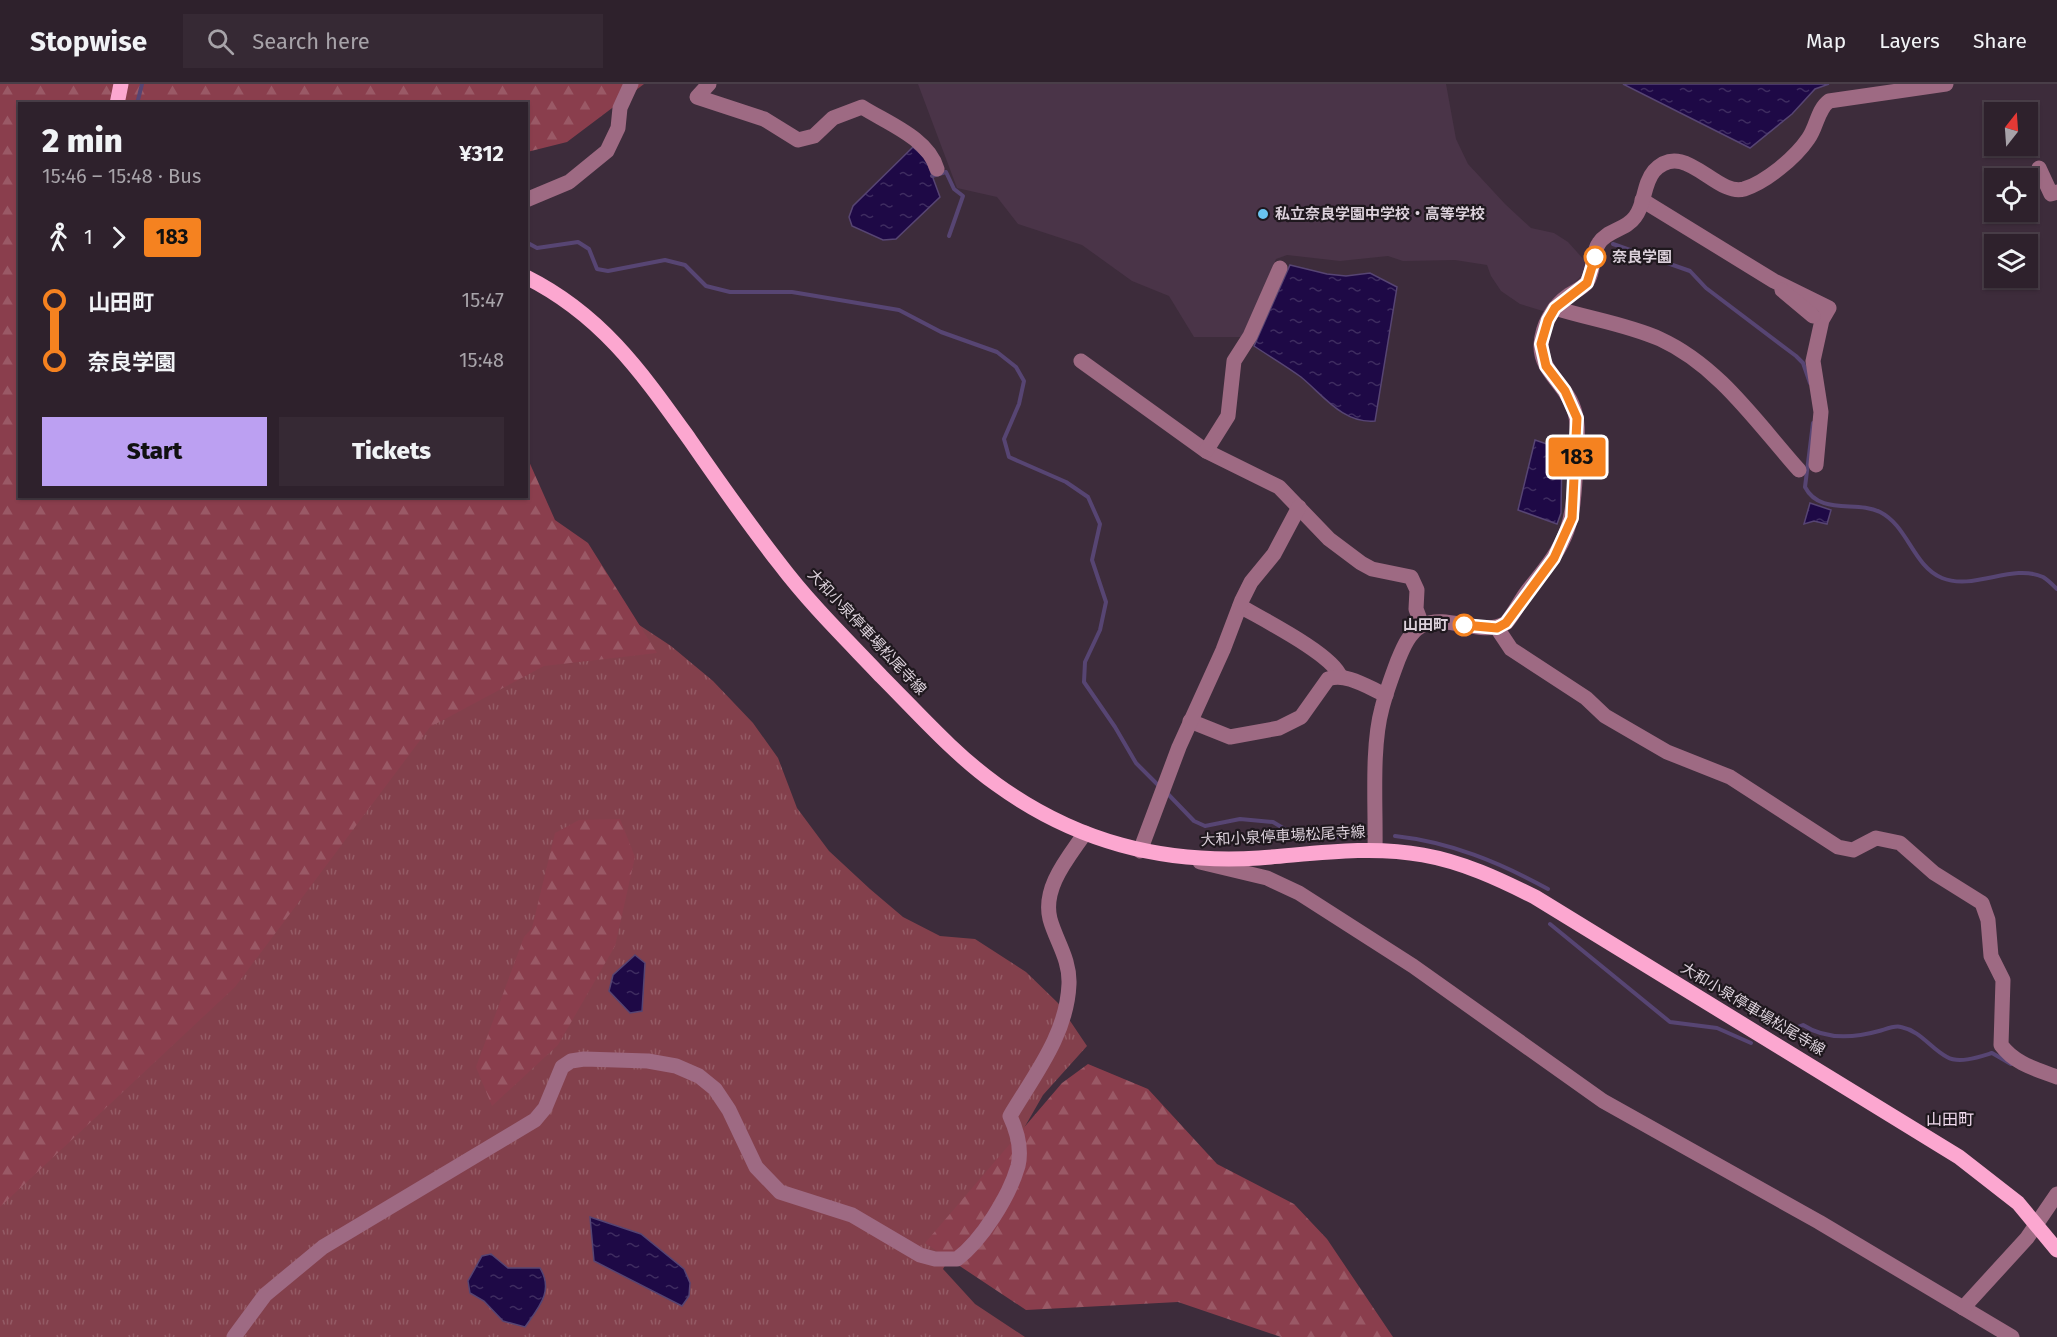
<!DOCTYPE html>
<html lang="en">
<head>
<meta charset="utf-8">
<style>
	body { margin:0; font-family:"Fira Sans","Noto Sans JP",sans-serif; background:#362934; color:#f1f3f6; height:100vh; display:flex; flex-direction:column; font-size:22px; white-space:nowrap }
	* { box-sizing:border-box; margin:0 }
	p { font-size:20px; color:#a7a3a9 }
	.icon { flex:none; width:33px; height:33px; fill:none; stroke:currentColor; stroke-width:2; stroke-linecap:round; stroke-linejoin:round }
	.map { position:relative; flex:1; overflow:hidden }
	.side { position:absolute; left:18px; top:18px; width:510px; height:396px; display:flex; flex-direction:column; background:#2e212c; border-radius:0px; box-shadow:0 2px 4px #0004,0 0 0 2px #493e48 }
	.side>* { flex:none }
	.badge { padding:0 12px; border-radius:4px; font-size:21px; line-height:39px }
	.needle { width:39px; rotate:17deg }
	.fabs { position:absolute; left:1984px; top:18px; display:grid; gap:12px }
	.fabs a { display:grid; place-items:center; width:54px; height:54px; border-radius:0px; background:#2e212c; box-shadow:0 2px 4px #0004,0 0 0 2px #493e48; font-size:30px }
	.map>.badge { position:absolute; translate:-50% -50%; box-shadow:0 0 0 3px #fff }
	.legs { display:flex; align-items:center; gap:9px; height:66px; padding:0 24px; font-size:20px }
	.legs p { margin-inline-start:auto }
	.headline { display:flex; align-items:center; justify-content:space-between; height:102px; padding:0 24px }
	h1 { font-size:33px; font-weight:800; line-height:45px }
	.action { display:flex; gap:12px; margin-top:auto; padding:12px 24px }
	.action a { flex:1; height:69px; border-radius:0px; background:#bca0f2; color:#111; font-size:24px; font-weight:800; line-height:69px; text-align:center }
	.action a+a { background:#362934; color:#f1f3f6 }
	ul { padding:0 24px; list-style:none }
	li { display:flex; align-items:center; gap:21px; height:60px; font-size:22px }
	li i { display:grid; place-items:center; width:9px; height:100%; margin:0 8px; background:currentColor }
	li i::after { content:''; width:15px; height:15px; margin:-8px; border:4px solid; border-radius:50%; background:#2e212c }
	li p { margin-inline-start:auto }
	li:first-child i { background:linear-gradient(#0000 50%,currentColor 0) }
	li:last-child i { background:linear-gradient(currentColor 50%,#0000 0) }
	header { display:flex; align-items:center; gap:36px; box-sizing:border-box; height:84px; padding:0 30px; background:#2e212c; border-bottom:2px solid #493e48 }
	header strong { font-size:28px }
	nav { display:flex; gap:33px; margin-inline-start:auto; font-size:21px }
	.search { width:420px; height:54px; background:#362934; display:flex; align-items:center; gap:15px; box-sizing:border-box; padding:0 21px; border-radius:0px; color:#a7a3a9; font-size:22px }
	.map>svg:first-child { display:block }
	.built { fill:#4a3448 }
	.grass { fill:url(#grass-tufts) }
	.forest { fill:url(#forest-firs) }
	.water { fill:url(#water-ripples); stroke:#574573; stroke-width:1.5 }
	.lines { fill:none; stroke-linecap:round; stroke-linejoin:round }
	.stream { stroke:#574573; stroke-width:4 }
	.minor { stroke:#9e6a83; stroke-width:15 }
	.major { stroke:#fca7d0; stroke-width:15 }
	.line-1-casing { stroke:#fff; stroke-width:14 }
	.line-1 { stroke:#f58220; stroke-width:9 }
	.poi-dot { fill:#69c4f0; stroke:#1f181e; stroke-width:2 }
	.stop-1-dot { fill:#fff; stroke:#f58220; stroke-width:3 }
	.labels { text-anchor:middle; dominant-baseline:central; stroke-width:4.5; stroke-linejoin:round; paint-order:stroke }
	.poi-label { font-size:15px; font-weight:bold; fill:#dcd1db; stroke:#1f181e; text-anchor:start }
	.stop-label { font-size:15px; font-weight:bold; fill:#dcd1db; stroke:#1f181e; text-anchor:start }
	.street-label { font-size:15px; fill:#dcd1db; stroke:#1f181e }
	.neighbourhood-label { font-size:16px; fill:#f0daed; stroke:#1f181e }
</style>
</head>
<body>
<header>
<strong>Stopwise</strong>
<div class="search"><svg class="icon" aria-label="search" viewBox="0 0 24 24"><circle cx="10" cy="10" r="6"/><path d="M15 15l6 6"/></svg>Search here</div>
<nav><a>Map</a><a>Layers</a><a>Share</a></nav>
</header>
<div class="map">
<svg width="2057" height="1253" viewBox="0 0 2057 1253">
	<defs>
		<pattern id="grass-tufts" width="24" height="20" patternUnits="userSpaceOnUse" patternTransform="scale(1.5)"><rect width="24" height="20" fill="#83404c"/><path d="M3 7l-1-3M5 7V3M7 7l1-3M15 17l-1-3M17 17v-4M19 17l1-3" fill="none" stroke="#945b65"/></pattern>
		<pattern id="forest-firs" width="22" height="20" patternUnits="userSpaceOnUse" patternTransform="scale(1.5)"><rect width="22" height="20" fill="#8a3e4d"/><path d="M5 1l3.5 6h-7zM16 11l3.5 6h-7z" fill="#9a5966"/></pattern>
		<pattern id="water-ripples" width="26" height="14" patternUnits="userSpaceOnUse" patternTransform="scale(1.5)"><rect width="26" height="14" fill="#1e0946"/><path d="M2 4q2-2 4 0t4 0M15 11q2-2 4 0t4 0" fill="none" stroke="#3e2c60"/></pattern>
	</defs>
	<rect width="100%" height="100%" fill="#3d2c3b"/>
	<path class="built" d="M 918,0 L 1446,0 L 1456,55 L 1468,80 L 1505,120 L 1531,144 L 1554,149 L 1568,158 L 1586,178 L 1582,191 L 1546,228 L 1520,220 L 1501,207 L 1491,192 L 1487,181 L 1455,176 L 1403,177 L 1388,172 L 1340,177 L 1287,171 L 1276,175 L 1243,253 L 1194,253 L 1169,212 L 1132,197 L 1082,161 L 1018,140 L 997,113 L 957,104 Z"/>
	<path class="grass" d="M 606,519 L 671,562 L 713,597 L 753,639 L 778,674 L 797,724 L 829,767 L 870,805 L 903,833 L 940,852 L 975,855 L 1026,888 L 1058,919 L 1087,962 L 1043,1011 L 943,1185 L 975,1220 L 1025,1253 L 0,1253 L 0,1088 L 318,699 Z"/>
	<g class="forest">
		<path d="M 0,0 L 644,0 L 567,58 L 527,68 L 526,20 L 20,20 L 20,412 L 526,412 L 527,373 L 555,436 L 588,459 L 657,569 L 544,582 L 430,643 L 235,903 L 0,1123 Z"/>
		<path d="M 620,735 L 635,773 L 615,862 L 558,961 L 492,1022 L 476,983 L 524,853 L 532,844 L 555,749 L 579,736 Z"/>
		<path d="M 1088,980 L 1148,1005 L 1217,1080 L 1294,1120 L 1327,1155 L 1393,1253 L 1281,1253 L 1178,1218 L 1026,1226 L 925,1159 L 1062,999 Z"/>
	</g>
	<g class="water">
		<path d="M 1623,0 L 1829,0 L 1815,5 L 1792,30 L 1750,64 Z"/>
		<path d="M 913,63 L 926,75 L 940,113 L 896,155 L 883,156 L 852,142 L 849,133 L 853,122 Z"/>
		<path d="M 1290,181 L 1327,190 L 1346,192 L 1370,189 L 1397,203 L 1375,337 C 1343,340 1323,311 1301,293 C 1286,282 1269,272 1254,262 Z"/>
		<path d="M 1535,356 L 1562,365 L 1561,429 L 1557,440 L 1518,426 Z"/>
		<path d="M 1810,419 L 1831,426 L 1827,440 L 1814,437 L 1804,440 Z"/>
		<path d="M 635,871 L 645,879 L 642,927 L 630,929 L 609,907 L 613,891 Z"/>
		<path d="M 590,1133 L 641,1150 L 684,1185 L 690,1199 L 689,1212 L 682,1222 L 594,1177 Z"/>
		<path d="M 491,1170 L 508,1184 L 540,1184 C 554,1207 539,1223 525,1243 L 503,1237 L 484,1217 L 470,1209 L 468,1197 L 482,1172 Z"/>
	</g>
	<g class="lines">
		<g class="stream">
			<path d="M 137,20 L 142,0"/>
			<path d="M 932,92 L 946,88 L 954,105 L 963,112 L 949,152"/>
			<path d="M 526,158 L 537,164 L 578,158 L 589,165 L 597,185 L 608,187 L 665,176 L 685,181 L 706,202 L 730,208 L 792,208 L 899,226 L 941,248 L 997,268 L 1016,283 L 1024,297 L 1019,320 L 1004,355 L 1009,373 L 1066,398 L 1088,413 L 1100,440 L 1092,476 L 1106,518 L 1100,546 L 1085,578 L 1084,598 L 1115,643 L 1136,679 L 1159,702"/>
			<path d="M 1613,160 L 1690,187 L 1706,204 L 1796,272 L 1803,279 L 1810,299"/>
			<path d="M 1813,339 L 1805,403 C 1820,432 1857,416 1880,428 C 1908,442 1913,482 1942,494 C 1974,507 2012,479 2043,493 C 2048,496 2053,501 2057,505"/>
			<path d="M 1165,707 L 1194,737 L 1205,742 L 1240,735 L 1273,738 L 1303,756 L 1355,751"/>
			<path d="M 1395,752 C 1450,758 1499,778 1548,805"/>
			<path d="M 1550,840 L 1670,938 L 1717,944 L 1751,959"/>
			<path d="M 1782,949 L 1803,941 C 1826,956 1854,954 1879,947 C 1886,945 1895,941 1901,943 C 1921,947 1930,964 1947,973 C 1959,980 1979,973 1992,969 L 2011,980"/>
		</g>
		<g class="minor">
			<path d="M 709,0 L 697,13 L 764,35 L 798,56 L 814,52 L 833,34 L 862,23 C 887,39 928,54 937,85"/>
			<path d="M 2039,84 L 2051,110 L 2057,108"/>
			<path d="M 526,116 L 569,98 L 607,67 L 618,44 L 620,24 L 631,0"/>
			<path d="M 1642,116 L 1774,197 L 1829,224 L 1822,236 L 1813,277 L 1821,328 L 1816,381"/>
			<path d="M 1782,206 L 1813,232"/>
			<path d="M 1555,224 C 1590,235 1626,240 1660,255 C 1719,282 1757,339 1799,386"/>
			<path d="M 1081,277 L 1206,367 L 1279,403 L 1329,455 L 1361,479 L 1372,485 L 1411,493 L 1417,506 L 1416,525 L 1422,541"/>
			<path d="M 1206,367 L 1228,332 L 1234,277 L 1250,252 L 1280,184"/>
			<path d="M 1240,522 C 1262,535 1332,570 1340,592"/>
			<path d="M 1497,544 L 1511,565 L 1586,614 L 1605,632 L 1667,668 L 1730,693 L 1838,763 L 1853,766 L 1876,754 L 1900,759 L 1934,789 L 1982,819 L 1988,836 L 1991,872 L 2003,896 L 2001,961 C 2015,980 2036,985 2057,993"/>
			<path d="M 1190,637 L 1230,653 L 1279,644 L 1301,633 L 1328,595 C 1346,588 1369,604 1386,611"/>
			<path d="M 1375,766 C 1376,724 1371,664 1382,624 C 1386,608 1392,592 1398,576 C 1403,564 1409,549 1421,542 C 1448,528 1479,554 1506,539 C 1515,529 1520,516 1529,505 C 1570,455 1573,443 1576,378 C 1577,358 1580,338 1572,320 C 1563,299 1540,285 1541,261 C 1542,241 1553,222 1569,211 C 1575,207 1583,204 1587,198 C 1595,187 1591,170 1599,159 C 1607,146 1626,146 1635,133 C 1645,121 1643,100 1654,87 C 1684,54 1716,113 1744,105 C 1766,98 1795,74 1808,55 C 1817,43 1817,26 1829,17 L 1946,0"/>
			<path d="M 1140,767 L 1179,663 L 1223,566 L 1242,516 L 1251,498 L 1274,470 L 1299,423"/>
			<path d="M 1200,778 L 1267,794 L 1299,809 L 1413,882 L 1603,1017 L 1819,1138 L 2012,1253"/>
			<path d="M 1963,1224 L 2027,1154 L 2057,1110"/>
			<path d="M 234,1253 L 265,1211 L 323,1163 L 535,1036 L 545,1024 L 562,983 L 571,977 L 584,975 L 648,977 L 676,982 L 699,992 L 715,1005 L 729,1026 L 756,1083 L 780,1108 L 852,1131 L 920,1171 L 935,1175 L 957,1175 C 982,1156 1009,1113 1018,1082 C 1022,1065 1017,1047 1010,1032 C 1035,990 1067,950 1069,900 C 1070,875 1056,857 1050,835 C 1042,803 1069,773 1085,749"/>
		</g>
		<g class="major">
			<path d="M 117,20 L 121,0"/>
			<path d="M 526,193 C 602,231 642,289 690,356 C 719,398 748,439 779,479 C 810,520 846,555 881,592 C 918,629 954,670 996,700 C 1076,758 1162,780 1259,774 C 1313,770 1369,761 1423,771 C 1463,778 1499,795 1535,813 L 1959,1073 L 2018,1119 L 2057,1166"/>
		</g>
	</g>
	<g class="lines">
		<defs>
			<path id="line-1" d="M 1464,541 L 1497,544 L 1506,539 L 1554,474 L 1572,434 L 1577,334 L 1565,307 L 1546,282 L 1541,260 L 1548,236 L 1555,224 L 1587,199 L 1595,173"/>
		</defs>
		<use href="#line-1" class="line-1-casing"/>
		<use href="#line-1" class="line-1"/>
	</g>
	<circle class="poi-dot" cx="1263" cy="130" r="6"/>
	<g class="stop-1-dot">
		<circle cx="1595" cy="173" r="10"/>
		<circle cx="1464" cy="541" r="10"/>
	</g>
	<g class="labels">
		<g class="poi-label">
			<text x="1275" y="130">私立奈良学園中学校・高等学校</text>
		</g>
		<g class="stop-label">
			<text x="1612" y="173">奈良学園</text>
			<text x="1448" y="541" text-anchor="end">山田町</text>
		</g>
		<g class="street-label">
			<text transform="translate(867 548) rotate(47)">大和小泉停車場松尾寺線</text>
			<text transform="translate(1283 752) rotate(-3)">大和小泉停車場松尾寺線</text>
			<text transform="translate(1753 925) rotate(31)">大和小泉停車場松尾寺線</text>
		</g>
		<g class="neighbourhood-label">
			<text x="1950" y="1035">山田町</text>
		</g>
	</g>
</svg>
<div class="fabs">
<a><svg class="needle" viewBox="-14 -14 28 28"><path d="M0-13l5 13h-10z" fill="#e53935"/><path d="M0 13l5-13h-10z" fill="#a7a3a9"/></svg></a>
<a><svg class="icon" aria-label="locate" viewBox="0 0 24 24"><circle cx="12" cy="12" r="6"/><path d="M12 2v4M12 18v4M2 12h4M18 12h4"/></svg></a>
<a><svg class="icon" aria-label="layers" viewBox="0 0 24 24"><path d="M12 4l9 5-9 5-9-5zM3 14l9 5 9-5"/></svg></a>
</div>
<b class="badge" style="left:1577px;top:373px;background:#f58220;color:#111">183</b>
<section class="side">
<div class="headline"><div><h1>2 min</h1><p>15:46 – 15:48 · Bus</p></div><b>¥312</b></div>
<div class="legs"><svg class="icon" aria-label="walk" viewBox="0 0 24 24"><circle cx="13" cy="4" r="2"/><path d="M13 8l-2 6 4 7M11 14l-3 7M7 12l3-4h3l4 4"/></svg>1<svg class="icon" aria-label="forward" viewBox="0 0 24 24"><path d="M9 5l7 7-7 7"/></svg><b class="badge" style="background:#f58220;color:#111">183</b></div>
<ul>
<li><i style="color:#f58220"></i><b>山田町</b><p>15:47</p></li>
<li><i style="color:#f58220"></i><b>奈良学園</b><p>15:48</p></li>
</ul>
<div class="action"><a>Start</a><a>Tickets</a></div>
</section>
</div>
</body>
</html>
